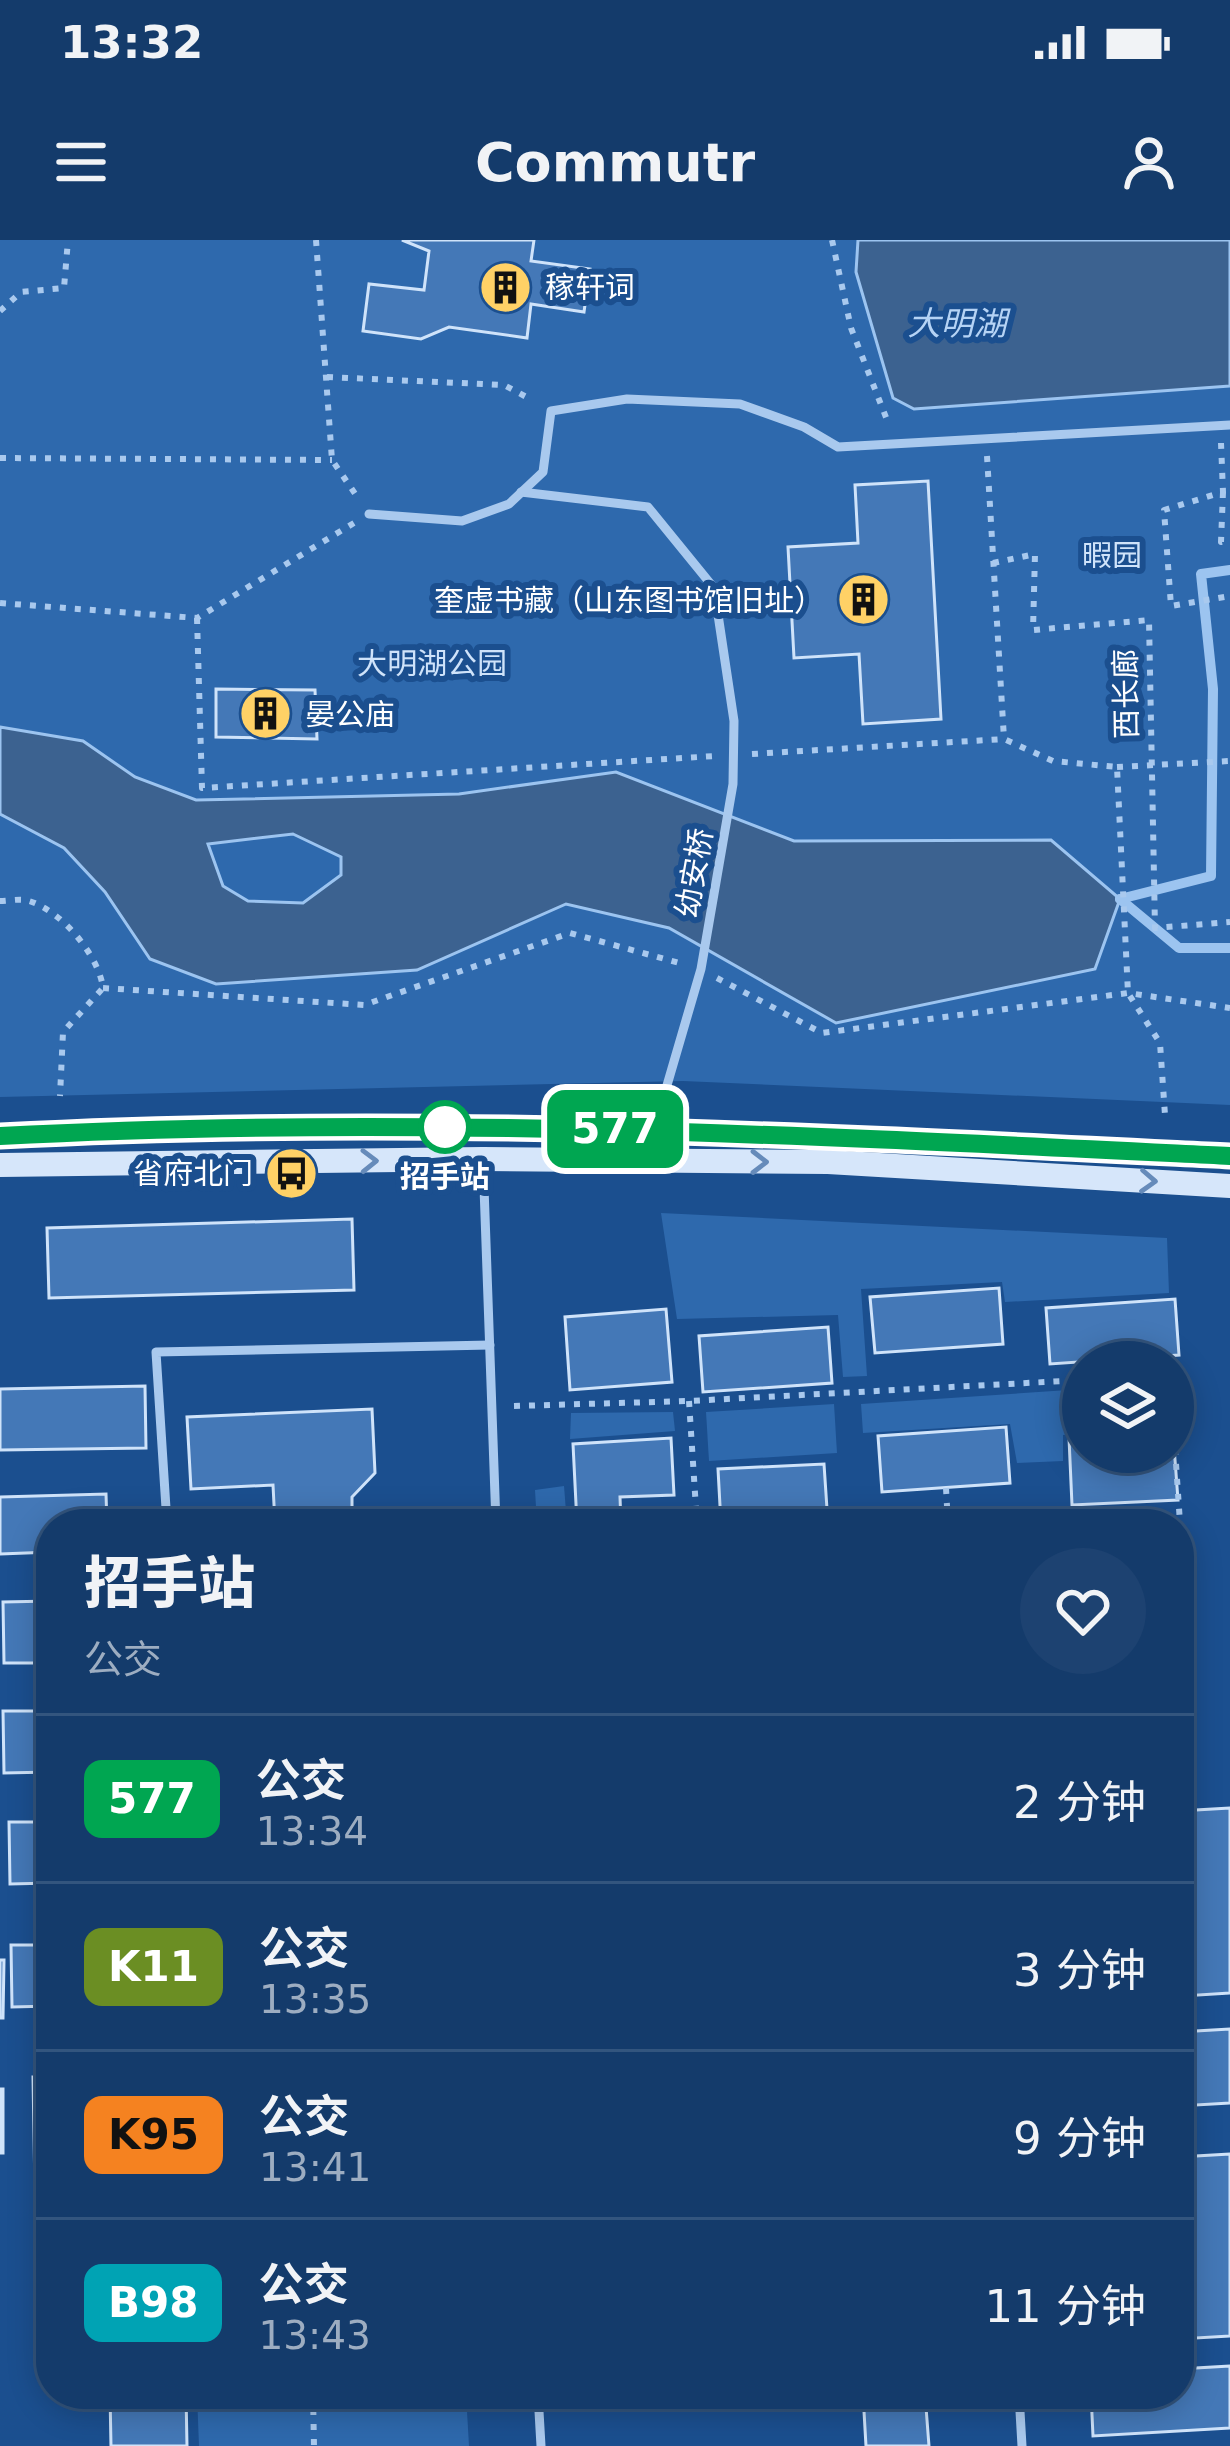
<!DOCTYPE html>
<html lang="zh">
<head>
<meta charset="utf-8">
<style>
	body { margin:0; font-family:"DejaVu Sans","Noto Sans SC",sans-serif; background:#1d4271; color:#f1f3f6; height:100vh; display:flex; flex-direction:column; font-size:45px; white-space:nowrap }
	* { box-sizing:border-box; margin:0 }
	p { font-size:39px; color:#9dadc1 }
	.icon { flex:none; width:66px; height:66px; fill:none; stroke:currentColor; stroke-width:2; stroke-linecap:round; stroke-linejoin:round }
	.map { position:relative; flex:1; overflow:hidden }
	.drawer { position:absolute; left:36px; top:1269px; width:1158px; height:900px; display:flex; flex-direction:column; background:#143b6b; border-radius:48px; box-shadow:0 6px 30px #0003,0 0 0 3px #33557e }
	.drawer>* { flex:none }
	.badge { padding:0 24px; border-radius:18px; font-size:42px; line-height:78px }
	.controls { position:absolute; left:1062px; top:1101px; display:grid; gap:24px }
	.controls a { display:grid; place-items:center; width:132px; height:132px; border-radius:50%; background:#143b6b; box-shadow:0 6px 30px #0003,0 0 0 3px #33557e; font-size:60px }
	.map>.badge { position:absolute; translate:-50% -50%; box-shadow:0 0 0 6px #fff }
	.round { display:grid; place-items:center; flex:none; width:126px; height:126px; border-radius:63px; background:#1d4271 }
	.summary { display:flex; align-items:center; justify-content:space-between; height:204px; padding:0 48px }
	h1 { font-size:57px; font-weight:800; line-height:90px }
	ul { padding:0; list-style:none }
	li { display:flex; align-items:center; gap:36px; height:168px; padding:0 48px; border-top:3px solid #33557e }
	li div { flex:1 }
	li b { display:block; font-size:45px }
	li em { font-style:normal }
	li .badge { min-width:132px; font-weight:700; text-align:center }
	.status { display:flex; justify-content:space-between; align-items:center; height:84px; padding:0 60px; background:#143b6b; direction:ltr }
	.status svg { height:33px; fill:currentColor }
	header { display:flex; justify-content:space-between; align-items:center; height:156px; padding:0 48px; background:#143b6b; font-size:54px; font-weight:800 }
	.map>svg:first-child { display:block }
	.green { fill:#2e69ad }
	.water { fill:#3c6290; stroke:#9cc4f0; stroke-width:3; fill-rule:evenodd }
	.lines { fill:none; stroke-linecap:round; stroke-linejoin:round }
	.stream { stroke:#9cc4f0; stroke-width:10 }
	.building { fill:#4478b7; stroke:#cfe3fa; stroke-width:3 }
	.path { stroke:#a9c9ee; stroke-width:6; stroke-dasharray:6 9; stroke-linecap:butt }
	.service { stroke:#a9c9ee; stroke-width:9 }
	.secondary { stroke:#d6e6fa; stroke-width:24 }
	.oneway { stroke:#668bba }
	.line-casing { stroke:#fff; stroke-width:27 }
	.line { stroke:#00a651; stroke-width:18 }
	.stop-dot { fill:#fff; stroke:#00a651; stroke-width:6 }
	.labels { text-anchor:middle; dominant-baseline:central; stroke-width:12; stroke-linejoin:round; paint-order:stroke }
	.poi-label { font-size:30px; fill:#fff; stroke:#1b4f8f; text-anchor:start }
	.park-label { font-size:30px; fill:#cfe3fa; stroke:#1b4f8f }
	.street-label { font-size:30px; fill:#fff; stroke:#1b4f8f }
	.stop-label { font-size:30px; font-weight:bold; fill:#fff; stroke:#1b4f8f }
	.water-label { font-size:33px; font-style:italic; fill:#b5d3f5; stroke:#1b4f8f }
</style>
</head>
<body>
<div class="status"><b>13:32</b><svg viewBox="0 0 49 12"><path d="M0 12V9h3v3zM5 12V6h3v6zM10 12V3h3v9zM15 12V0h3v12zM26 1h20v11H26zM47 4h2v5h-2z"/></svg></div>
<header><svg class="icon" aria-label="menu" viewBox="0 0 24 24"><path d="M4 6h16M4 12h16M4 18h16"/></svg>Commutr<svg class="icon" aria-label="person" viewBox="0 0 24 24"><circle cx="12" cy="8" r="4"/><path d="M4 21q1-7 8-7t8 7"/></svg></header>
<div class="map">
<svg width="1230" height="2206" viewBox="0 0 1230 2206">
	<rect width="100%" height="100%" fill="#1b4f8f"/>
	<g class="green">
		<path d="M 0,0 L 1230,0 L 1230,865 L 683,841 L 0,857 Z"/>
		<path d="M 661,973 L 1167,998 L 1169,1053 L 1005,1062 L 1002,1042 L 861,1049 L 867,1136 L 843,1137 L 838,1075 L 677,1079 Z"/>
		<path d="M 1083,1149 L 1083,1193 L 1063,1195 L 1063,1221 L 1017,1223 L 1010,1184 L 863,1193 L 861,1164 Z"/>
		<path d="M 834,1164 L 837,1213 L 709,1221 L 706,1172 Z"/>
		<path d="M 673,1172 L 675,1191 L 570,1199 L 571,1173 Z"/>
		<path d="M 564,1246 L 567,1284 L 537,1284 L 535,1250 Z"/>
		<path d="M 197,2154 L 466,2154 L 469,2206 L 199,2206 Z"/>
	</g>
	<g class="water">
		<path d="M 858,0 L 1230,0 L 1230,146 L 914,169 L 893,158 L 856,32 Z"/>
		<path d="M 0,487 L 83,501 L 135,537 L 196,560 L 459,554 L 616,532 L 794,601 L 1051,600 L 1120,659 L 1095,729 L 836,783 L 669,688 L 566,664 L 417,730 L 216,744 L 150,719 L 105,652 L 64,608 L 0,574 ZM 293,594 L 341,617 L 341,635 L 303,663 L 248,661 L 223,646 L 208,604 Z"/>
	</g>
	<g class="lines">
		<g class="stream">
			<path d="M 1120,659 L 1211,636 L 1213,449 L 1201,334 L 1230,330"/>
			<path d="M 1120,659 L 1179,708 L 1230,708"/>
		</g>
	</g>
	<g class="building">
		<path d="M 402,0 L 534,0 L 531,21 L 590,29 L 584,72 L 531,64 L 527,98 L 449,87 L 421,99 L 363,91 L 369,44 L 424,50 L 429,11 Z"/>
		<path d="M 928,241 L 941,479 L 863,484 L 859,414 L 794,418 L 788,307 L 858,303 L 855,245 Z"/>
		<path d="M 216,449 L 315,450 L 317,499 L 216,497 Z"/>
		<path d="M 352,979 L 354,1050 L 49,1058 L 47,988 Z"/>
		<path d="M 999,1048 L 1003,1104 L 875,1113 L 870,1057 Z"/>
		<path d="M 1175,1059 L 1179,1115 L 1050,1124 L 1046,1068 Z"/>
		<path d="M 666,1069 L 672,1142 L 570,1150 L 565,1077 Z"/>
		<path d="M 828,1087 L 832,1143 L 703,1152 L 699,1096 Z"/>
		<path d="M 145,1146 L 146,1208 L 0,1210 L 0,1149 Z"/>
		<path d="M 372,1169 L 375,1233 L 352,1257 L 352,1284 L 275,1284 L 273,1245 L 191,1249 L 187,1177 Z"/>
		<path d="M 1006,1187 L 1010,1243 L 882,1252 L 878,1196 Z"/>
		<path d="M 1173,1193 L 1178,1260 L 1072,1265 L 1069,1198 L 1083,1198 L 1083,1212 L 1173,1212 Z"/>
		<path d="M 671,1198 L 674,1255 L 620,1257 L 621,1284 L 577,1284 L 573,1204 Z"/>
		<path d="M 824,1224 L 828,1284 L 721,1284 L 718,1229 Z"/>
		<path d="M 106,1254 L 107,1284 L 51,1284 L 51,1312 L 0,1314 L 0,1257 Z"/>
		<path d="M 51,1361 L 51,1423 L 4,1423 L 3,1362 Z"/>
		<path d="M 1179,1384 L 1185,1440 L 1179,1440 Z"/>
		<path d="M 3,1471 L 51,1471 L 51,1532 L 4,1533 Z"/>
		<path d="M 1230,1568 L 1230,1753 L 1183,1756 L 1179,1733 L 1179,1571 Z"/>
		<path d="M 9,1582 L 51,1582 L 51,1643 L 10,1644 Z"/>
		<path d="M 11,1705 L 51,1705 L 51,1766 L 12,1767 Z"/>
		<path d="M 0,1720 L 4,1720 L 3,1778 L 0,1778 Z"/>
		<path d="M 1230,1789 L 1230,1863 L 1179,1866 L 1179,1792 Z"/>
		<path d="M 33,1837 L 51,1837 L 51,2126 L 38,2126 Z"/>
		<rect x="0" y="1849" width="3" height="64"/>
		<path d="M 1230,1914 L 1230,2096 L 1179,2099 L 1179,1917 Z"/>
		<path d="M 1230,2126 L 1230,2188 L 1093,2196 L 1091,2154 L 1179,2154 L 1179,2129 Z"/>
		<path d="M 110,2154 L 186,2154 L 187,2206 L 111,2206 Z"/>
		<path d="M 863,2154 L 925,2154 L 929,2206 L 866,2206 Z"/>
	</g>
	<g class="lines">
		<g class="path">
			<path d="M 316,0 L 332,220 L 358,258"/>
			<path d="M 832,0 L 851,88 L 889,185"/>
			<path d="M 0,71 L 21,52 L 64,48 L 68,0"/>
			<path d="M 327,137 L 504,145 L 532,160"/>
			<path d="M 1221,203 L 1223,252 L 1164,270 L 1171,366 L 1230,356"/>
			<path d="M 987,216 L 1004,499"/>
			<path d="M 0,218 L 332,220"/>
			<path d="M 1223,252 L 1221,302 L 1230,300"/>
			<path d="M 993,323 L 1035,314 L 1033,390 L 1149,380 L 1155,688 L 1230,682"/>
			<path d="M 0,363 L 197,378 L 354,283"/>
			<path d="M 197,378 L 202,548 L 715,516"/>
			<path d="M 752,514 L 1004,499 L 1053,521 L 1117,527 L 1128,753 L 1160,803 L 1165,875"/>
			<path d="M 1117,527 L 1230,521"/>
			<path d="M 0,661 C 9,661 21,658 29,661 C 62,671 99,716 103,748 L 63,792 L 60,856"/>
			<path d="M 717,738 L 822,793 L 1128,753 L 1230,768"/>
			<path d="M 103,748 L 364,765 L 570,693 L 683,724"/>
			<path d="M 689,1161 L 697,1284"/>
			<path d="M 514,1166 L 689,1161 L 1083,1140"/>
			<path d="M 1173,1179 L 1191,1446 L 1179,1458"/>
			<path d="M 946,1248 L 948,1284"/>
			<path d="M 1041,1284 L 1040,1277 L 1110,1279 L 1110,1284"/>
			<path d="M 313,2154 L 314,2206"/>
		</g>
		<g class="service">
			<path d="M 521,252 L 648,267 L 714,348 L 734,481 L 733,544 L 701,729 L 663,859"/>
			<path d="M 369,274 L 462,281 L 509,264 L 543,232 L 551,171 L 627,159 L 740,164 L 804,187 L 838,207 L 1230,185"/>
			<path d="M 483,919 L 496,1284"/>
			<path d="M 167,1284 L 156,1112 L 490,1105"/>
			<path d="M 1179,1515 L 1189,1515"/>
			<path d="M 538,2154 L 541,2206"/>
			<path d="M 1019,2154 L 1022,2206"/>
		</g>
		<g class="secondary">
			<path d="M 0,896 C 410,874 820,897 1230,916"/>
			<path d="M 0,925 L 483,919 L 828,922 L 1230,946"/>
		</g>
	</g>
	<defs><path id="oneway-chevron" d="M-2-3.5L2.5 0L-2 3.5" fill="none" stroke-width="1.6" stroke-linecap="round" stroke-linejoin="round" transform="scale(3)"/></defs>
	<g class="oneway">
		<use href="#oneway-chevron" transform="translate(369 921) rotate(-1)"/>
		<use href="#oneway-chevron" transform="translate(759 922)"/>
		<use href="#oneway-chevron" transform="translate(1148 941) rotate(3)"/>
	</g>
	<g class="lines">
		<defs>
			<path id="line" d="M 0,896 C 410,874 820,896 1230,916"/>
		</defs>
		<use href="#line" class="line-casing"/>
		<use href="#line" class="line"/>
	</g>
	<defs>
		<symbol id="building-disc" viewBox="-11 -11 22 22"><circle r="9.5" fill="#ffd166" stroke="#1b4f8f"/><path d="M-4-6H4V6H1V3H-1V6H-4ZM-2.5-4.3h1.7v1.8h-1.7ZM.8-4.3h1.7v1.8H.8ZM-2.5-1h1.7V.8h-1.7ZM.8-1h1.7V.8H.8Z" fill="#111"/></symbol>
		<symbol id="bus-disc" viewBox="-11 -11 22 22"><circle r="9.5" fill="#ffd166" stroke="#1b4f8f"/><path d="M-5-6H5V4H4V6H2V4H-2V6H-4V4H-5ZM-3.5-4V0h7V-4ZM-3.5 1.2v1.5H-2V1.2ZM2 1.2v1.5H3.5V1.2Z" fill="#111"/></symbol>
	</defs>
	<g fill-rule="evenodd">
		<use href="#building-disc" x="476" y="18" width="59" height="59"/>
		<use href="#building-disc" x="834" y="330" width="59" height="59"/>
		<use href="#building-disc" x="236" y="444" width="59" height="59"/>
		<use href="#bus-disc" x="262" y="904" width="59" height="59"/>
	</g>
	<circle class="stop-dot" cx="445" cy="887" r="24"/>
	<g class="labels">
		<g class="poi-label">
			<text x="545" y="47">稼轩词</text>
			<text x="824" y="360" text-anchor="end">奎虚书藏（山东图书馆旧址）</text>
			<text x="305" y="474">晏公庙</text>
			<text x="253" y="933" text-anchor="end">省府北门</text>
		</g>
		<g class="park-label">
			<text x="1112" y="315">暇园</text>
			<text x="432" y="423">大明湖公园</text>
		</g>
		<g class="street-label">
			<text transform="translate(1126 454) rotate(-91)">西长廊</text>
			<text transform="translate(694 633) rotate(-80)">幼安桥</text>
		</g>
		<g class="stop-label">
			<text x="445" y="936">招手站</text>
		</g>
		<g class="water-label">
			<text x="957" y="83">大明湖</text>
		</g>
	</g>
</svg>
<div class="controls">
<a><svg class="icon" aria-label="layers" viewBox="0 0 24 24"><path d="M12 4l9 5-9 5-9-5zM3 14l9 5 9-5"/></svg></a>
</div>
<b class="badge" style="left:615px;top:889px;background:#00a651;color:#fff">577</b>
<section class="drawer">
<div class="summary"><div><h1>招手站</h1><p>公交</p></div><a class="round"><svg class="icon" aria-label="heart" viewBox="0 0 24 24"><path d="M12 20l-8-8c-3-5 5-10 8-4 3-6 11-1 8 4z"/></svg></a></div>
<ul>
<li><span class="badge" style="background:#00a651;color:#fff">577</span><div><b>公交</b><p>13:34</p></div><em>2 分钟</em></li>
<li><span class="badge" style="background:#6b8e23;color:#fff">K11</span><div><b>公交</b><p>13:35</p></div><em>3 分钟</em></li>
<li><span class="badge" style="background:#f58220;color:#111">K95</span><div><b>公交</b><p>13:41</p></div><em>9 分钟</em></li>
<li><span class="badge" style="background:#00a3b4;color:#fff">B98</span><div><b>公交</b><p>13:43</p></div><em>11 分钟</em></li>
</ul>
</section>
</div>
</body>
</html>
